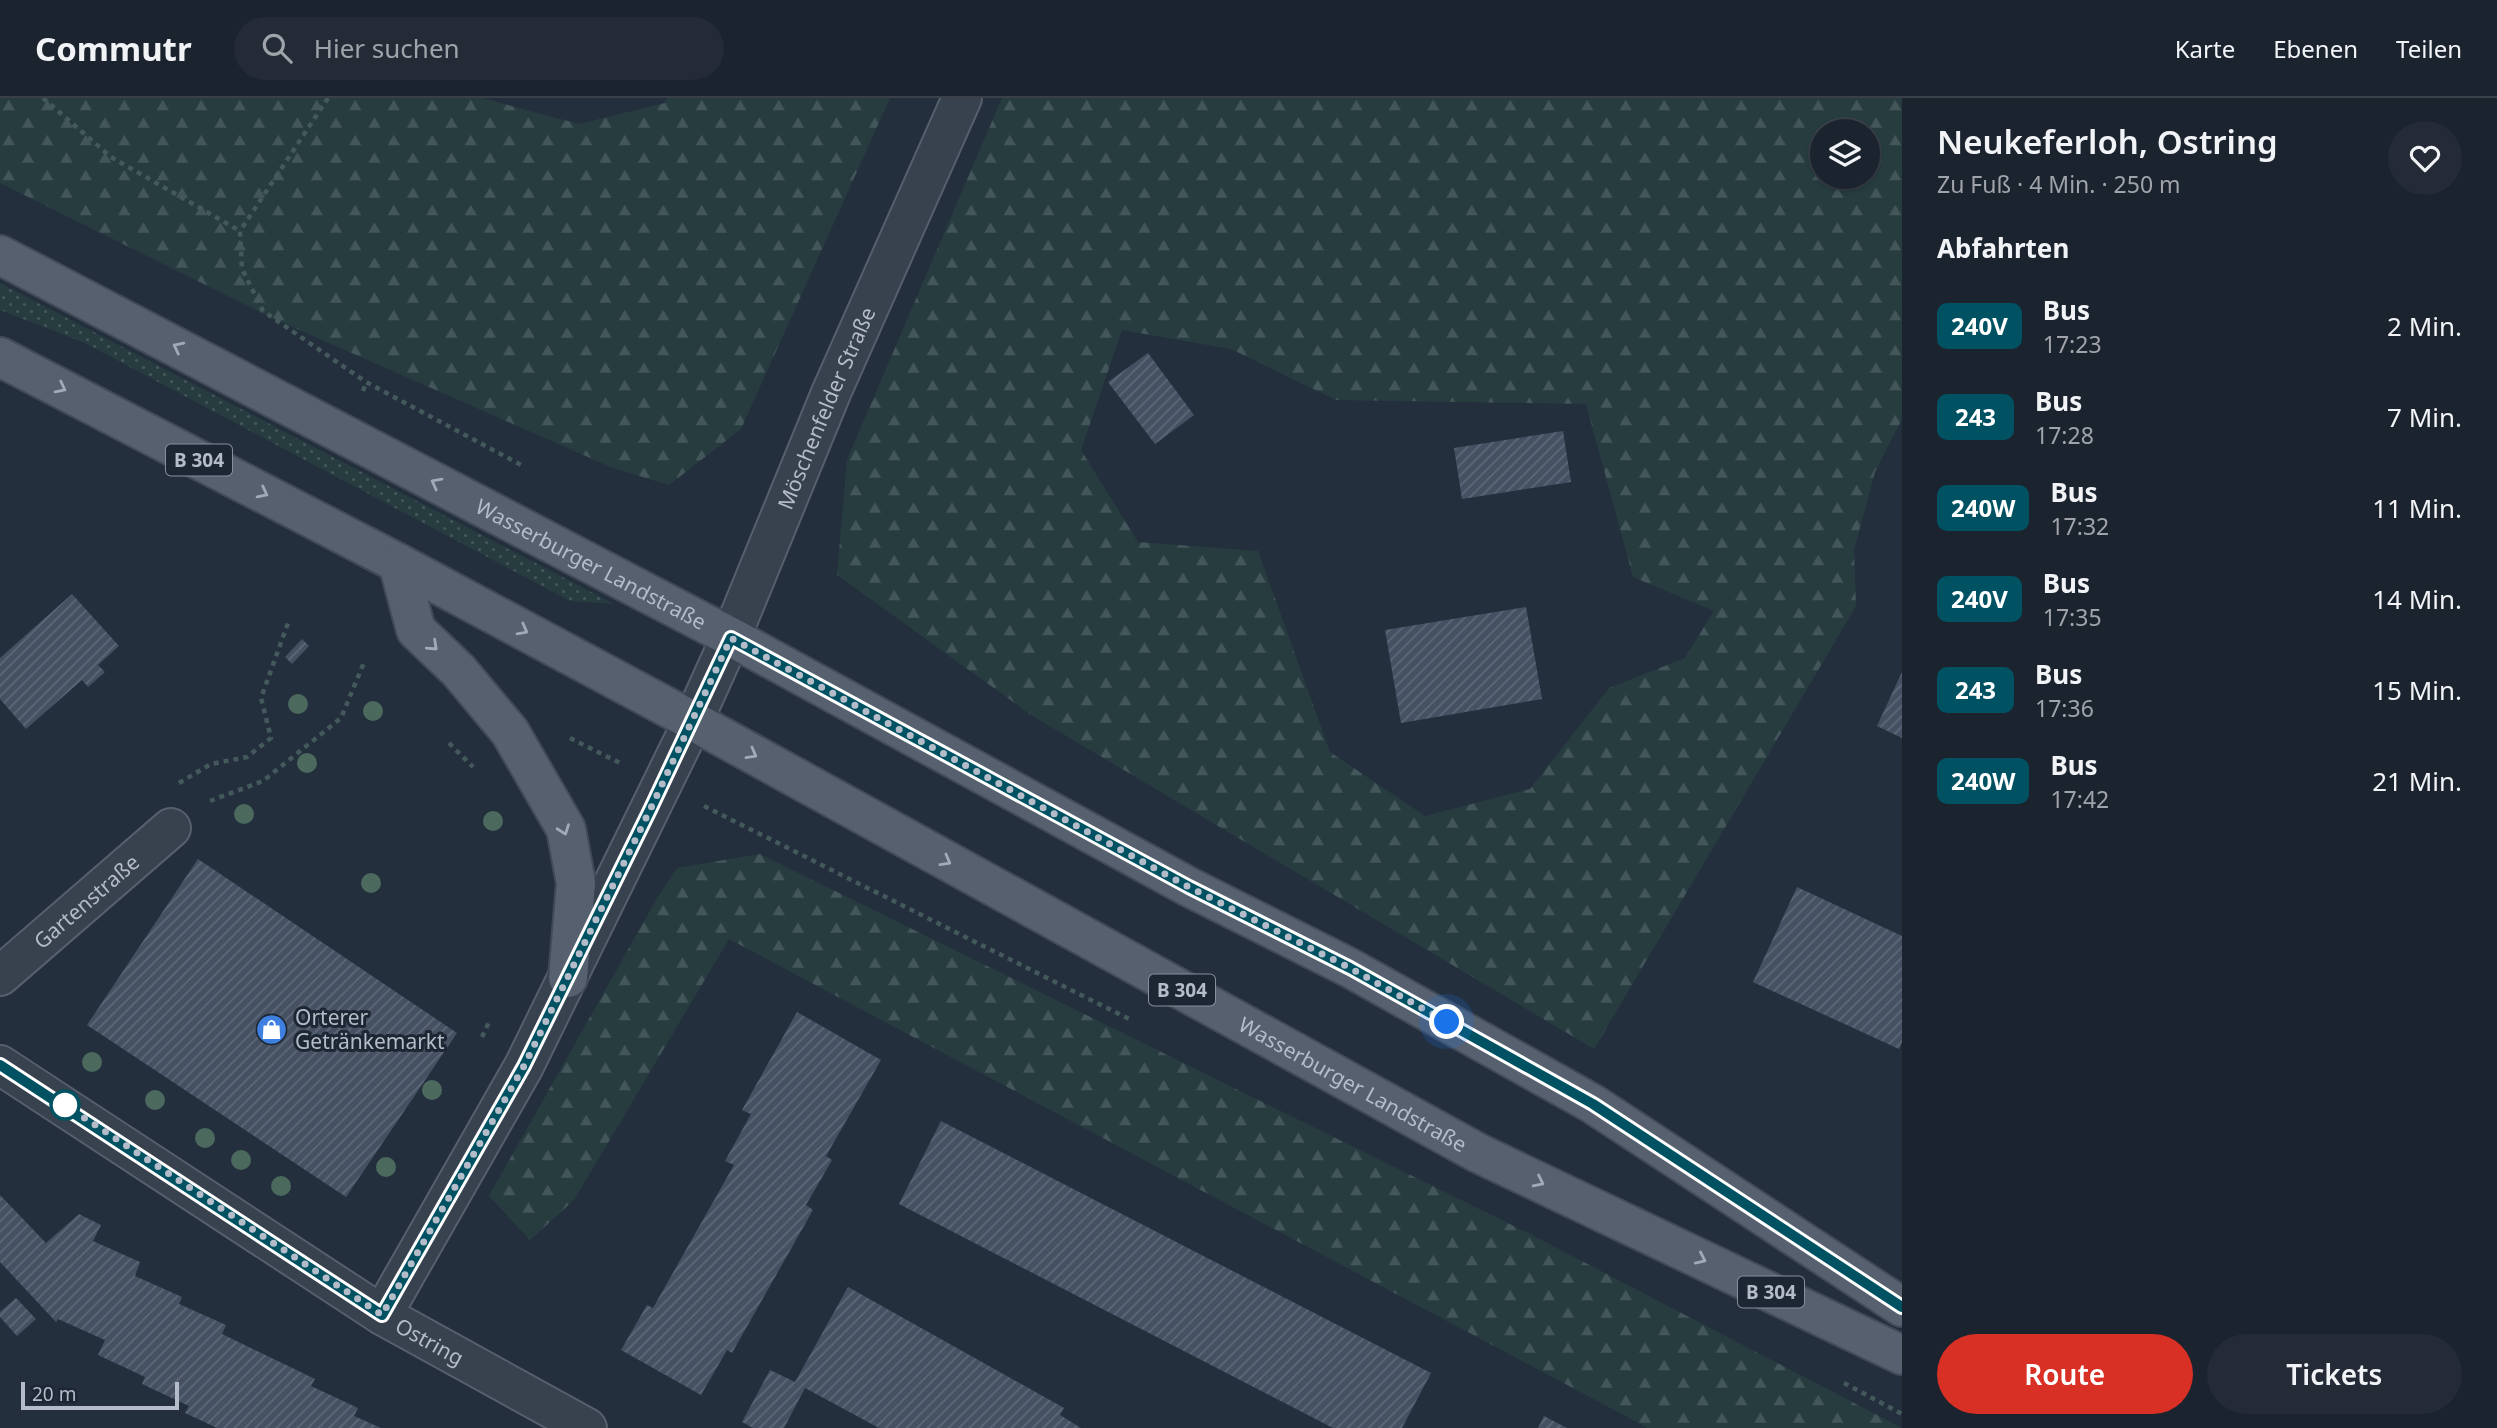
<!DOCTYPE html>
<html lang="de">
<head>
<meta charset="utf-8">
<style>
	body { margin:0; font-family:"Noto Sans",sans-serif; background:#242b36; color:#f1f3f6; height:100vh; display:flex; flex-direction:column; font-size:26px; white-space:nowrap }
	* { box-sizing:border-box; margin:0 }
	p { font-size:23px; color:#a0a4aa }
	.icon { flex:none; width:38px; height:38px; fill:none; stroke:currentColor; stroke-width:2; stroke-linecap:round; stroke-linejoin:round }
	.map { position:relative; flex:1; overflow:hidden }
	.panel { display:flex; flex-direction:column; background:#1b232e; width:595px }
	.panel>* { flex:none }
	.badge { padding:0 14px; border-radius:10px; font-size:24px; line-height:46px }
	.buttons { position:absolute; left:1810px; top:21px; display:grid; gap:14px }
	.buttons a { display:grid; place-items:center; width:70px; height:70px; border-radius:50%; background:#1b232e; box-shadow:0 2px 5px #0004,0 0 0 2px #39404a; font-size:35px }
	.scale { position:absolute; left:21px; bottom:18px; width:158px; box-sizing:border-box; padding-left:7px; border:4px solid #b4bcc9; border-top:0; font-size:19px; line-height:24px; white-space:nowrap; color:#b4bcc9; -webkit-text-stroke:5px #1d2633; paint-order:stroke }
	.you { position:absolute; width:35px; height:35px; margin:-18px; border:5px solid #fff; border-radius:50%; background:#1a73e8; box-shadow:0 0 0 10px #1a73e833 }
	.map>.badge { position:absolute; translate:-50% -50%; box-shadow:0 0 0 4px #fff }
	h2 { padding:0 35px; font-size:26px; line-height:63px }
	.round { display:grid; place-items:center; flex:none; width:74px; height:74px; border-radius:37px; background:#242b36 }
	.summary { display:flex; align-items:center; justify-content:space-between; height:119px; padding:0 35px }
	h1 { font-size:33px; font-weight:600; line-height:52px }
	.action { display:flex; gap:14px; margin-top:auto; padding:14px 35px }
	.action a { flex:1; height:80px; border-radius:42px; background:#d93025; color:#fff; font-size:28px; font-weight:600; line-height:80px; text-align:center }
	.action a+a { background:#242b36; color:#f1f3f6 }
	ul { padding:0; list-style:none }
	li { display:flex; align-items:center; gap:21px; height:91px; padding:0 35px }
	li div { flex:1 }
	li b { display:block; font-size:26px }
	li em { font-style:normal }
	li .badge { min-width:77px; font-weight:700; text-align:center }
	header { display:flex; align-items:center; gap:42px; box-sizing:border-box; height:98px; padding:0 35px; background:#1b232e; border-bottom:2px solid #39404a }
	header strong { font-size:33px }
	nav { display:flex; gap:38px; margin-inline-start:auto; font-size:24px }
	.search { width:490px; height:63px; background:#242b36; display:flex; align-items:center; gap:18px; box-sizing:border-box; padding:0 24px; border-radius:38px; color:#a0a4aa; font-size:26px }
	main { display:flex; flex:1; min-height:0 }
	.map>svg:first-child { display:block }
	.grass { fill:url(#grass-dots) }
	.forest { fill:url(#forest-firs); fill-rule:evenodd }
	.building { fill:url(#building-hatch) }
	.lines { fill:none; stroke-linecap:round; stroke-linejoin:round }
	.minor-casing { stroke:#565f6c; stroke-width:42 }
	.tertiary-casing { stroke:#565f6c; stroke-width:42 }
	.primary-casing { stroke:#414a57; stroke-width:42 }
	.path { stroke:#44595c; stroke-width:4.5; stroke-dasharray:5 5; stroke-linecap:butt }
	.minor { stroke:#38414e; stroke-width:38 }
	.tertiary { stroke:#38414e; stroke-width:38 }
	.primary { stroke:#56606e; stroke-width:38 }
	.tree { fill:#4b6a5d }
	.oneway { stroke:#a1aab7 }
	.line-casing { stroke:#fff; stroke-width:16 }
	.line { stroke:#005262; stroke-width:10 }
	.walk { stroke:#b4bcc9; stroke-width:7; stroke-dasharray:0 12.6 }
	.stop-dot { fill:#fff; stroke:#005262; stroke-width:3.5 }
	.labels { text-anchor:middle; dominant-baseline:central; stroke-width:6; stroke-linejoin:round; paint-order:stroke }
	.shield { fill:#1d2633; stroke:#878f9c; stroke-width:2 }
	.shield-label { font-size:19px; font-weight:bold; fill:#b4bcc9 }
	.street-label { font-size:21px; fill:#b4bcc9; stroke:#1d2633 }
	.poi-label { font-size:21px; fill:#b4bcc9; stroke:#1d2633; text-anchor:start }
</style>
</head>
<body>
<header>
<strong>Commutr</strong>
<div class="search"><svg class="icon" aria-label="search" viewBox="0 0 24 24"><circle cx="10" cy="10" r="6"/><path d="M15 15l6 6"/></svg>Hier suchen</div>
<nav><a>Karte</a><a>Ebenen</a><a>Teilen</a></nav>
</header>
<main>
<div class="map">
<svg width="1902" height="1330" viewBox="0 0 1902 1330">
	<defs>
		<pattern id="grass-dots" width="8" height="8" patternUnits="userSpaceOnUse" patternTransform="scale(1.75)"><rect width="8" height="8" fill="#263c3f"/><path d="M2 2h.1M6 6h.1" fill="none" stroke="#435659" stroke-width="1.8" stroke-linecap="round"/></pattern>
		<pattern id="forest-firs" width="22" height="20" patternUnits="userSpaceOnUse" patternTransform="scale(1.75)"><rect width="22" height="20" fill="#263c3f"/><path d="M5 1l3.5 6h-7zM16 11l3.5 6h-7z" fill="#435659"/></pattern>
		<pattern id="building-hatch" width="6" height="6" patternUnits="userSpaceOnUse" patternTransform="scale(1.75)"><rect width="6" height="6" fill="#455162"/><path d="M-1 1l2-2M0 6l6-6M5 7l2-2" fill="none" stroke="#5d6877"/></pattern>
	</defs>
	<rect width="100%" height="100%" fill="#242f3e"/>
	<path class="grass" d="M 0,185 L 614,506 L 570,503 L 85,245 L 0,212 Z"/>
	<g class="forest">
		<path d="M 0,0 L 482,0 L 579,26 L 665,5 L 667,0 L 890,0 L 741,331 L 669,387 L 613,370 L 270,219 L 0,85 Z"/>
		<path d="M 1002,0 L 1902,0 L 1902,321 L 1875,374 L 1854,452 L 1856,508 L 1594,951 L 1031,617 L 837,477 L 847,362 ZM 1822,33 L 1867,33 L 1867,79 L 1822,79 ZM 1122,232 L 1231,251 L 1336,302 L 1586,306 L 1633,479 L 1714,513 L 1685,560 L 1609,590 L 1530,691 L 1425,718 L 1330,654 L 1258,453 L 1138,444 L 1081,352 Z"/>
		<path d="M 760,756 L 1528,1135 L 1902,1330 L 1648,1330 L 729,841 L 574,1102 L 530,1142 L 489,1098 L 656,802 L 677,770 Z"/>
	</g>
	<g class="building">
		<path d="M 1148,255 L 1194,317 L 1155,346 L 1108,284 Z"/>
		<path d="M 1563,333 L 1571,384 L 1462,401 L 1454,350 Z"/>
		<path d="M 72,496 L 119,548 L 98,567 L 105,574 L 88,589 L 82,582 L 26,631 L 0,601 L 0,560 Z"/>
		<path d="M 1526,509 L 1542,601 L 1401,625 L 1385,532 Z"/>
		<path d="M 302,541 L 309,548 L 292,566 L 285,559 Z"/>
		<path d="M 1902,574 L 1902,640 L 1877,628 Z"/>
		<path d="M 198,761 L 457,935 L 346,1099 L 87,927 Z"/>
		<path d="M 1797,789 L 1902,838 L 1902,944 L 1899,951 L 1753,884 Z"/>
		<path d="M 797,914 L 881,962 L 826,1058 L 832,1062 L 806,1107 L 813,1112 L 732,1255 L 727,1252 L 701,1297 L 621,1252 L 647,1207 L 653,1210 L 734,1067 L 725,1063 L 751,1016 L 742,1012 Z"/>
		<path d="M 941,1023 L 1431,1275 L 1402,1330 L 1333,1330 L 899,1106 Z"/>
		<path d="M 0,1097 L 46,1145 L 79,1116 L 101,1127 L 93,1143 L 140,1164 L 135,1178 L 182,1199 L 179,1206 L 226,1227 L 222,1236 L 315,1281 L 311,1288 L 358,1310 L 354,1318 L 381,1330 L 217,1330 L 185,1315 L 189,1308 L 142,1286 L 145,1279 L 98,1257 L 105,1242 L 58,1221 L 56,1224 L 0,1164 Z"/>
		<path d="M 848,1189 L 1064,1310 L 1060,1317 L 1081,1330 L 879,1330 L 805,1290 L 784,1330 L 753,1330 L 742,1324 L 770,1272 L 795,1284 Z"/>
		<path d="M 16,1200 L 36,1221 L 17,1238 L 0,1219 L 0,1214 Z"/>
		<path d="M 1544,1318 L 1567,1330 L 1538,1330 Z"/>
	</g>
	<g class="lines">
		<defs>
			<g id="minor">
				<path id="s1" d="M 0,878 L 171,730"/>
				<path id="s2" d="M 0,967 L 382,1217 L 587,1330"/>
				<path d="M 382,1217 L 524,968 L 693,623"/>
			</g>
			<g id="tertiary">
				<path id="s3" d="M 693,623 L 731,539 L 831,295 L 962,0"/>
			</g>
			<g id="primary">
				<path id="s4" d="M 0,157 L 731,539 L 1189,789 L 1350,870 L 1593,1006 L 1902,1209"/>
				<path id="s5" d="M 0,259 L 398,465 L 693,623 L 1478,1055 L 1902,1257"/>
				<path d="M 398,465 L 416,532 L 459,573 L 510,634 L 566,731 L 576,785 L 568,880"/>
			</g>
		</defs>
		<use href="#minor" class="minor-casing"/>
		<use href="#tertiary" class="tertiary-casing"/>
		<use href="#primary" class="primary-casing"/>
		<g class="path">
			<path d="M 43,0 L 111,59 L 240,133"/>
			<path d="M 328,0 L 240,133 L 242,171 L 263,213 L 366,284"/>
			<path d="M 363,293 L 366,284 L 523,368"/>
			<path d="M 570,640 L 622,666"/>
			<path d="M 449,645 L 473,669"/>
			<path d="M 179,685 L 211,666 L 247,659 L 271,640 L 261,600 L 288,525"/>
			<path d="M 210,703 L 263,683 L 341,620 L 365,562"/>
			<path d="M 704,708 L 1131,922"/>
			<path d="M 482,939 L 489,924"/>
			<path d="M 1844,1285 L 1902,1316"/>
		</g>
		<use href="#minor" class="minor"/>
		<use href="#tertiary" class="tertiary"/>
		<use href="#primary" class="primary"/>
	</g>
	<g class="tree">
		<circle cx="298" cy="606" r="10"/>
		<circle cx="373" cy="613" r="10"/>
		<circle cx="307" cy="665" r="10"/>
		<circle cx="244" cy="716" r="10"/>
		<circle cx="493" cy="723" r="10"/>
		<circle cx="371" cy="785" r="10"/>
		<circle cx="92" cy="964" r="10"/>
		<circle cx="432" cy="992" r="10"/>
		<circle cx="155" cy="1002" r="10"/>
		<circle cx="205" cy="1040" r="10"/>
		<circle cx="241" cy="1062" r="10"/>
		<circle cx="386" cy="1069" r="10"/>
		<circle cx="281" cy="1088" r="10"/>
	</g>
	<defs><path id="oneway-chevron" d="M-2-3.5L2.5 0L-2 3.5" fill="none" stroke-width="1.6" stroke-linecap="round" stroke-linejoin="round" transform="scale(1.75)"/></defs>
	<g class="oneway">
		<use href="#oneway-chevron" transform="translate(178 249) rotate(-153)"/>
		<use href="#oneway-chevron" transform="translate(61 290) rotate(27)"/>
		<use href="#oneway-chevron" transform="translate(436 385) rotate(-152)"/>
		<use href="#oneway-chevron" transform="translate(263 395) rotate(27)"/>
		<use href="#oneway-chevron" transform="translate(523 532) rotate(28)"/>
		<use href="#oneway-chevron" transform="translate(433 548) rotate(43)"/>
		<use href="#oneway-chevron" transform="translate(752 656) rotate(29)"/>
		<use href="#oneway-chevron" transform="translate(564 732) rotate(70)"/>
		<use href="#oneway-chevron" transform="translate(946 763) rotate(29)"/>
		<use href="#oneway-chevron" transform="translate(1539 1084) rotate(26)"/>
		<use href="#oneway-chevron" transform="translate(1701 1161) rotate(25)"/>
	</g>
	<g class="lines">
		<defs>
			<path id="line" d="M 0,967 L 382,1217 L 524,968 L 650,712 L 731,540 L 1189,789 L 1350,870 L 1593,1006 L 1902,1209"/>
		</defs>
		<use href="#line" class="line-casing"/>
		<use href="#line" class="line"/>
		<path class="walk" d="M 65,1007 L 59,1003 L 382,1217 L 524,968 L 650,712 L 731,540 L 1189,789 L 1350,870 L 1447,924"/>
	</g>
	<defs>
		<symbol id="shop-disc" viewBox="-11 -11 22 22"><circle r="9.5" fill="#3f7fe0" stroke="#1d2633"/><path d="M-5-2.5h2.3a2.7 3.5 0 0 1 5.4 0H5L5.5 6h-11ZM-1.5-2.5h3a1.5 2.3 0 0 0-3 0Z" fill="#fff"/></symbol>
	</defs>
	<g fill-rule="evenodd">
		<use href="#shop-disc" x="254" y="914" width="35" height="35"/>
	</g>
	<circle class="stop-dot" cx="65" cy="1007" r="14"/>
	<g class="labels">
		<g class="shield">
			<rect x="166" y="346.5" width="66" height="31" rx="5"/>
			<rect x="1149" y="876.5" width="66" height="31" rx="5"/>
			<rect x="1738" y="1178.5" width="66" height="31" rx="5"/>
		</g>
		<g class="shield-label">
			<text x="199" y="362">B 304</text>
			<text x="1182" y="892">B 304</text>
			<text x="1771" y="1194">B 304</text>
		</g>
		<g class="street-label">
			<text stroke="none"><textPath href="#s3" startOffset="340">Möschenfelder Straße</textPath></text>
			<text stroke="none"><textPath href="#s4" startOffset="667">Wasserburger Landstraße</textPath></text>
			<text stroke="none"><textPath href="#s1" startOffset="114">Gartenstraße</textPath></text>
			<text stroke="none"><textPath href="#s5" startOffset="1536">Wasserburger Landstraße</textPath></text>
			<text stroke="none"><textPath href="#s2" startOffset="511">Ostring</textPath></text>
		</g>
		<g class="poi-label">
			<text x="295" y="919">Orterer<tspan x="295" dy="24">Getränkemarkt</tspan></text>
		</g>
	</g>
</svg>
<div class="buttons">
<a><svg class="icon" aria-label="layers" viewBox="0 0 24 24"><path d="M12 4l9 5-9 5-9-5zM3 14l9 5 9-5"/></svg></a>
</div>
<div class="scale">20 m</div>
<div class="you" style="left:1447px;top:924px"></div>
</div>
<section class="panel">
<div class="summary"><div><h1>Neukeferloh, Ostring</h1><p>Zu Fuß · 4 Min. · 250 m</p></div><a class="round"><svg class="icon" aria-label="heart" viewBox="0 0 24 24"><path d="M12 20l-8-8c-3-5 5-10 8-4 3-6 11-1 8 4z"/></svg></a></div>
<h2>Abfahrten</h2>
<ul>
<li><span class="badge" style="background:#005262;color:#fff">240V</span><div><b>Bus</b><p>17:23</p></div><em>2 Min.</em></li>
<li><span class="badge" style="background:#005262;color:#fff">243</span><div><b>Bus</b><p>17:28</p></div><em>7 Min.</em></li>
<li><span class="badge" style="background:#005262;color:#fff">240W</span><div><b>Bus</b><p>17:32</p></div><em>11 Min.</em></li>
<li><span class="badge" style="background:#005262;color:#fff">240V</span><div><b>Bus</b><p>17:35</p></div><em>14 Min.</em></li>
<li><span class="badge" style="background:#005262;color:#fff">243</span><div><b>Bus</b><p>17:36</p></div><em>15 Min.</em></li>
<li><span class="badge" style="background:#005262;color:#fff">240W</span><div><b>Bus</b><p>17:42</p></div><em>21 Min.</em></li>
</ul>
<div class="action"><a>Route</a><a>Tickets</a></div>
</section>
</main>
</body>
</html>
